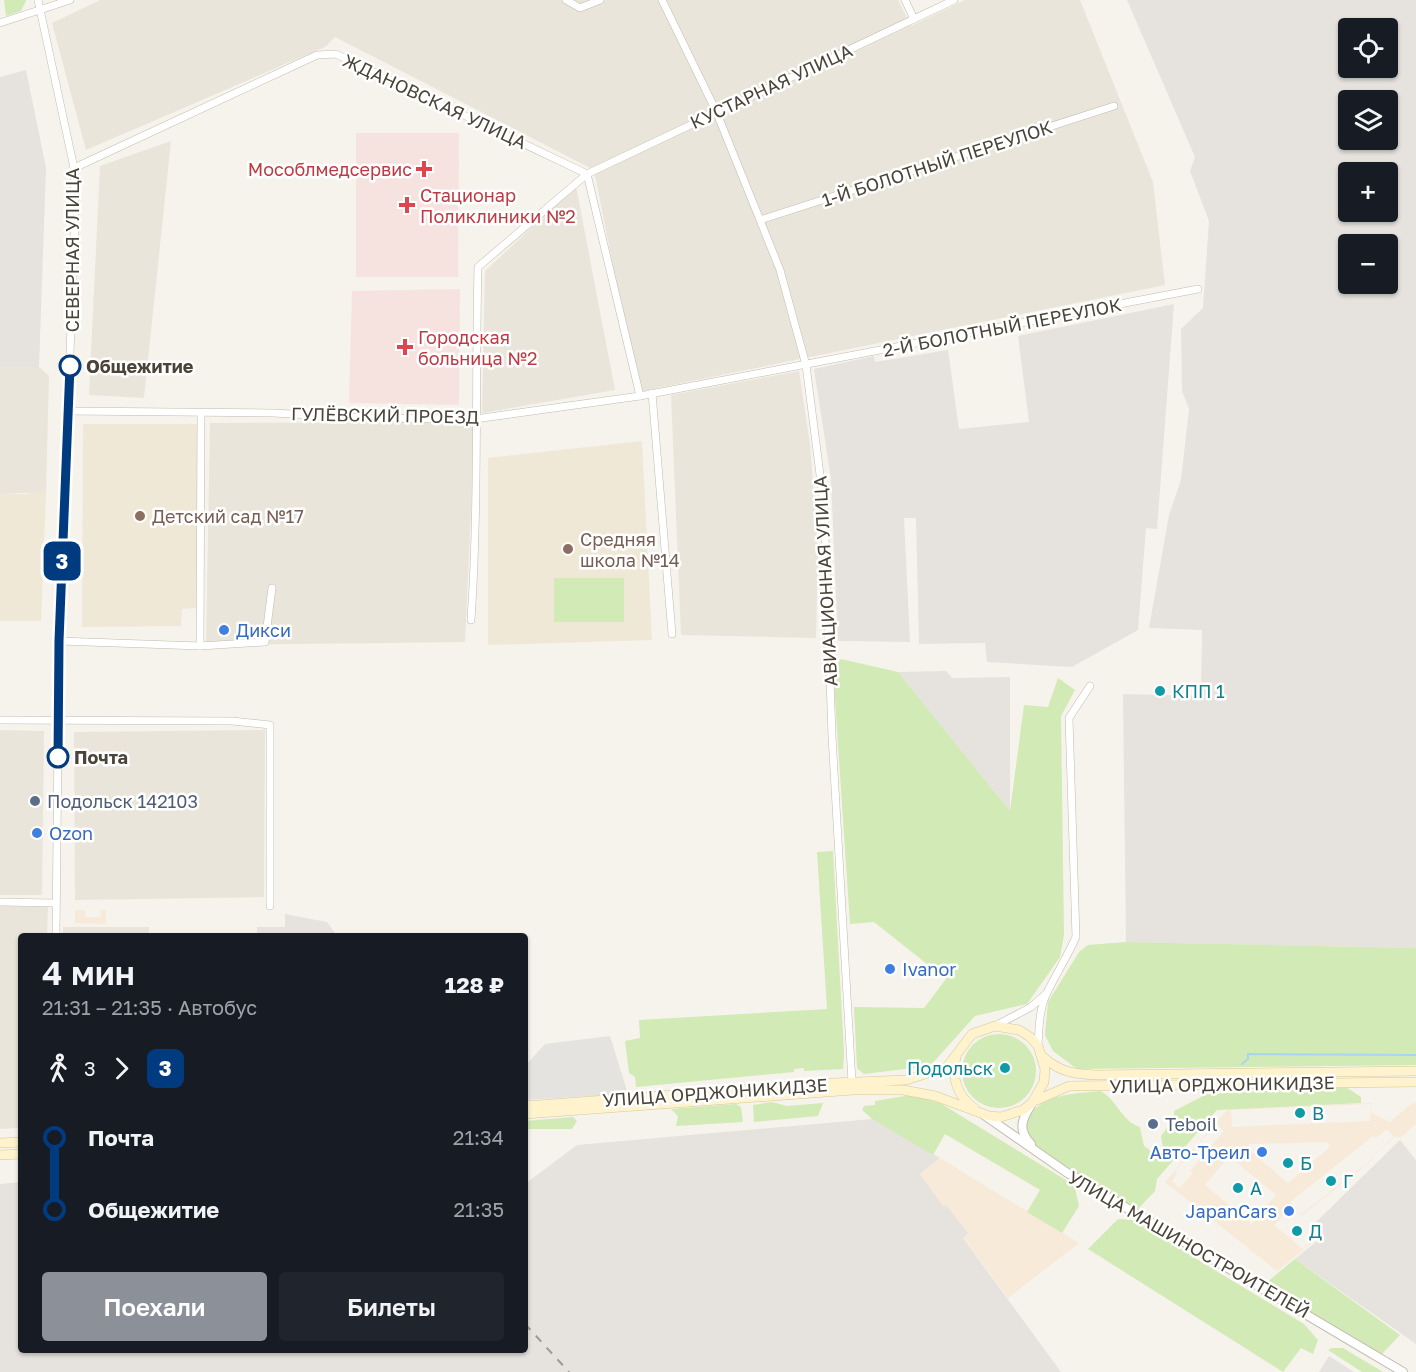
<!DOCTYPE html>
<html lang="ru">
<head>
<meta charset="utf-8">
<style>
	body { margin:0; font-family:"Golos Text",sans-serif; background:#20242c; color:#f1f3f6; height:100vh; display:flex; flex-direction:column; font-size:22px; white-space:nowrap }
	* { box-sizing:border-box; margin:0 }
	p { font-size:20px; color:#9ea1a6 }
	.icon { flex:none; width:33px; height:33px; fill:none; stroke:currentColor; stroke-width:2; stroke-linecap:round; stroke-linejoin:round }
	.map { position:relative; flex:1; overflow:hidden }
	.drawer { position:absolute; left:18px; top:933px; width:510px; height:420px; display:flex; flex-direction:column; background:#171b24; border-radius:6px; box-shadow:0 2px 4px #0004 }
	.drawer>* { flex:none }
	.badge { padding:0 12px; border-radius:9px; font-size:21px; line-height:39px }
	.tools { position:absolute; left:1338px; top:18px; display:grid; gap:12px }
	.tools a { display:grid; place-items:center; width:60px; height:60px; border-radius:6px; background:#171b24; box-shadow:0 2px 4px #0004; font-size:30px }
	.map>.badge { position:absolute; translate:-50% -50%; box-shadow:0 0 0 3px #fff }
	.legs { display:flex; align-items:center; gap:9px; height:66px; padding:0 24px; font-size:20px }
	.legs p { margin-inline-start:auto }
	.summary { display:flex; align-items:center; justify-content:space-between; height:102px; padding:0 24px }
	h1 { font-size:33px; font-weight:600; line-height:45px }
	.action { display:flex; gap:12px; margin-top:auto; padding:12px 24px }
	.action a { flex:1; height:69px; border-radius:6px; background:#8c9099; color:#fff; font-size:24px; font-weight:600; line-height:69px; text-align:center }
	.action a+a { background:#20242c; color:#f1f3f6 }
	ul { padding:0 24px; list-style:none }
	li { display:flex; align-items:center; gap:21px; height:72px; font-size:22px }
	li i { display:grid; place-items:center; width:9px; height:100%; margin:0 8px; background:currentColor }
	li i::after { content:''; width:15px; height:15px; margin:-8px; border:4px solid; border-radius:50%; background:#171b24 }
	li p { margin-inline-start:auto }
	li:first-child i { background:linear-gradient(#0000 50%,currentColor 0) }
	li:last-child i { background:linear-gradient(currentColor 50%,#0000 0) }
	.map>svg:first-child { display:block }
	.residential { fill:#eae5da }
	.commercial { fill:#f7ead8; fill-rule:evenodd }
	.industrial { fill:#e6e2dd; fill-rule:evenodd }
	.education { fill:#efe8d6 }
	.medical { fill:#f6e3e0 }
	.green { fill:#d2eab5 }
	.parking { fill:#e5e3e0 }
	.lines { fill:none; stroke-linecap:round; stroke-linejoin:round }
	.stream { stroke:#a9d4f2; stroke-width:2 }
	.minor-casing { stroke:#c2bbae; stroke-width:8 }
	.tertiary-casing { stroke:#c2bbae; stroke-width:10 }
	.secondary-casing { stroke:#d6c79b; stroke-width:10 }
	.minor { stroke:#fff; stroke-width:7 }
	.tertiary { stroke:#fff; stroke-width:8 }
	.secondary { stroke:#fff3cd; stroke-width:9 }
	.rail { stroke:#9a9a9a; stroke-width:2; stroke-dasharray:8 8; stroke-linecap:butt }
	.line-1-casing { stroke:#fff; stroke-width:14 }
	.line-1 { stroke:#003b80; stroke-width:9 }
	.health-dot { fill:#e0444e; stroke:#fff; stroke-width:2 }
	.stop-1-dot { fill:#fff; stroke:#003b80; stroke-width:3 }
	.education-dot { fill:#8d6e63; stroke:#fff; stroke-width:2 }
	.shop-dot { fill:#3f7fe0; stroke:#fff; stroke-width:2 }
	.culture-dot { fill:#0f9aa8; stroke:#fff; stroke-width:2 }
	.service-dot { fill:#5c6f8a; stroke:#fff; stroke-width:2 }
	.labels { text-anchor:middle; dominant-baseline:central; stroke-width:5; stroke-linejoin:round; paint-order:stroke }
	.street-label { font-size:18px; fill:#4b4439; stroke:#fff }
	.health-label { font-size:18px; fill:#be3a42; stroke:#fff; text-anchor:start }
	.stop-label { font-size:18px; font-weight:bold; fill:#4b4439; stroke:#fff; text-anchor:start }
	.education-label { font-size:18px; fill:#785e54; stroke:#fff; text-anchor:start }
	.shop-label { font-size:18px; fill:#366cbe; stroke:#fff; text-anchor:start }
	.culture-label { font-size:18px; fill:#0d838f; stroke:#fff; text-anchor:start }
	.service-label { font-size:18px; fill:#4e5e75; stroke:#fff; text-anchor:start }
</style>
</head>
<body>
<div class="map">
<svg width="1416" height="1372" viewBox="0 0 1416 1372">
	<rect width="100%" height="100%" fill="#f6f3ec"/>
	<g class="residential">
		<path d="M 100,0 L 898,0 L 911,26 L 965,0 L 1080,0 L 1153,182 L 1165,285 L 638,392 L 594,170 L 335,37 L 325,47 L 86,150 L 52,23 Z"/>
		<path d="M 171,141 L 144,398 L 89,395 L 100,166 Z"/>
		<path d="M 576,186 L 615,390 L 482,413 L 485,271 Z"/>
		<path d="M 0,367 L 39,367 L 49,376 L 46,492 L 0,494 Z"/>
		<path d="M 799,371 L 810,444 L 818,553 L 816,638 L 681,635 L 671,395 Z"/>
		<path d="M 475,422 L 465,642 L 206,645 L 210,423 Z"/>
		<path d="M 0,730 L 44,731 L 42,895 L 0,895 Z"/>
		<path d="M 265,730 L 264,897 L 75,900 L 74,732 Z"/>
		<path d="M 0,906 L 48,907 L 47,936 L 21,936 L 21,1128 L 0,1129 Z"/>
		<rect x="63" y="927" width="86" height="9"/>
	</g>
	<g class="commercial">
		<path d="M 75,910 L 85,910 L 85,917 L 100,917 L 101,910 L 106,910 L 106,924 L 75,923 Z"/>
		<path d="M 1371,1103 L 1372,1113 L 1390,1122 L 1411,1104 L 1416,1103 L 1416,1124 L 1401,1137 L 1395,1137 L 1372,1157 L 1373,1159 L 1301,1216 L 1319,1237 L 1277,1271 L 1165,1182 L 1229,1108 ZM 1371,1104 L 1370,1121 L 1232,1127 L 1231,1110 ZM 1216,1124 L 1224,1131 L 1190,1171 L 1193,1173 L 1180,1188 L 1172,1181 L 1177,1174 L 1175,1172 ZM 1387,1129 L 1394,1137 L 1371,1157 L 1372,1159 L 1300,1215 L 1290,1202 L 1373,1136 L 1376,1138 ZM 1327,1142 L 1330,1147 L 1288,1183 L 1247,1148 L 1249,1144 ZM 1229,1156 L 1276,1195 L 1252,1224 L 1205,1185 ZM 1293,1206 L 1318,1236 L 1303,1249 L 1274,1225 Z"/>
		<path d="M 940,1158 L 1079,1243 L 1008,1298 L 963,1237 L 968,1233 L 946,1205 L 943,1206 L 920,1174 Z"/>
	</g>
	<g class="industrial">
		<path d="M 1127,0 L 1416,0 L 1416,948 L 1126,942 L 1123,694 L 1201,696 L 1202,630 L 1149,628 L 1169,515 L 1181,480 L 1189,409 L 1182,391 L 1181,329 L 1203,308 L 1209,221 L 1190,171 L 1195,157 ZM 1348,28 L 1388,28 L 1388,68 L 1348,68 ZM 1348,100 L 1388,100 L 1388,140 L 1348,140 ZM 1348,172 L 1388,172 L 1388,212 L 1348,212 ZM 1348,244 L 1388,244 L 1388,284 L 1348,284 Z"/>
		<path d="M 26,70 L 46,168 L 39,367 L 0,367 L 0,77 Z"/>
		<path d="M 1174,304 L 1157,529 L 1146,528 L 1138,630 L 1072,667 L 987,662 L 985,643 L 919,644 L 916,518 L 904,518 L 910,642 L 838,641 L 831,479 L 814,369 L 874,356 L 875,362 L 948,350 L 959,429 L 1029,422 L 1018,336 Z"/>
		<path d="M 946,671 L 952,678 L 1010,677 L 1010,811 L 898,672 Z"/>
		<path d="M 285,914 L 327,922 L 337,936 L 257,936 L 257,927 L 285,927 Z"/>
		<path d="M 872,1119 L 940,1158 L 920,1174 L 943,1206 L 946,1205 L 968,1233 L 963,1238 L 1061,1372 L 0,1372 L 0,1184 L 21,1182 L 21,1350 L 525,1350 L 525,1184 L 577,1145 Z"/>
		<path d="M 1400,1140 L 1416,1160 L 1416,1344 L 1295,1259 L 1322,1237 L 1312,1226 Z"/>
	</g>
	<g class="education">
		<path d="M 83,424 L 198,424 L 197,608 L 182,609 L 181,626 L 82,627 Z"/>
		<path d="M 642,441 L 652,640 L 488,645 L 488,458 Z"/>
		<path d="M 37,491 L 46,492 L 41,621 L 0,621 L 0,494 L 26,494 Z"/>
	</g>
	<g class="medical">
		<path d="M 356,133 L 459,133 L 458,277 L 356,277 Z"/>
		<path d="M 460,289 L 459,405 L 349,403 L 352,291 Z"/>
	</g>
	<g class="green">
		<path d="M 4,0 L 26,0 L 26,1 L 21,11 L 6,16 Z"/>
		<rect x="554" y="578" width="70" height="44"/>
		<path d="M 841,659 L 898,672 L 1010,811 L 1024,705 L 1048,707 L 1058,678 L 1075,690 L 1061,716 L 1064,935 L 1060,957 L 1027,1004 L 975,1016 L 930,1066 L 864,1074 L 857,1068 L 854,1007 L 924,1008 L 946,979 L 874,922 L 850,924 L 833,669 Z"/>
		<path d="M 833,851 L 844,1053 L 843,1069 L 804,1071 L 804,1068 L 794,1069 L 794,1072 L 636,1087 L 635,1077 L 629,1073 L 625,1041 L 640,1038 L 639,1020 L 827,1009 L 817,852 Z"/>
		<path d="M 1126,942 L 1416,948 L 1416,1065 L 1077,1069 L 1053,1051 L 1045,1035 L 1048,1002 L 1079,952 L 1088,945 Z"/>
		<circle cx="999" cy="1071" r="37"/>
		<path d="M 1346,1087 L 1361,1097 L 1361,1103 L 1217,1110 L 1157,1179 L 1155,1191 L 1137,1210 L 1036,1148 C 1030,1142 1024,1132 1027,1123 C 1035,1093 1076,1094 1100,1091 C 1117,1099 1121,1121 1140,1127 L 1144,1146 L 1152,1152 L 1163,1148 L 1161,1136 L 1174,1118 L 1174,1111 L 1207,1094 Z"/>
		<path d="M 911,1095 L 940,1103 L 1069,1182 L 1075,1188 L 1079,1206 L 1062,1233 L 1027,1212 L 1040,1190 L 945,1134 L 933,1155 L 872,1119 L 862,1110 L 864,1106 L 875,1105 L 875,1101 Z"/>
		<path d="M 772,1102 L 787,1106 L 823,1103 L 818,1116 L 754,1122 L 753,1105 Z"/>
		<path d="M 736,1104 L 741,1107 L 743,1122 L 676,1126 L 678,1116 L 671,1109 Z"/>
		<path d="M 573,1117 L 577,1121 L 572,1129 L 525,1129 L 525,1121 Z"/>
		<path d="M 1118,1219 L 1132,1220 L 1304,1324 L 1318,1340 L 1313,1354 L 1301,1348 L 1283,1372 L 1088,1249 Z"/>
		<path d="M 1295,1259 L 1400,1335 L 1381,1355 L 1266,1288 L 1266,1283 Z"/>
		<path d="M 1332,1348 L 1343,1348 L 1383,1372 L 1362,1372 L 1328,1350 Z"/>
	</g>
	<g class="parking">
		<path d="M 610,1036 L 628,1094 L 525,1100 L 525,1066 L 545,1044 Z"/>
		<path d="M 1329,1356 L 1354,1372 L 1319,1372 Z"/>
	</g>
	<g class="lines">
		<path class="stream" d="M 1242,1064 L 1248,1059 L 1248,1054 L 1416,1055"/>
		<defs>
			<g id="minor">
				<path d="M 38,0 L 74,168 L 75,222 L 59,641 L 56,936"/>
				<path d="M 566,0 L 580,8 L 600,0"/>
				<path d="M 662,0 L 716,111 L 760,220 L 780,270 L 806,365 L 824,506 L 832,736 L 852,1082"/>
				<path d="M 905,0 L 914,19"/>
				<path d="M 0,23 L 70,0"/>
				<path d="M 74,168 L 317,55 L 336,54 L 587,174"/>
				<path d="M 587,174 L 640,396"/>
				<path d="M 760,220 L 1114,106"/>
				<path d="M 652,393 L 672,634"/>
				<path d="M 68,411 L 273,413 L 368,418 L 475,419 L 640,396 L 1198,289"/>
				<path d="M 471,620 C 479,503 475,385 478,267 L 587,174 L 954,0"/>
				<path d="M 59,641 L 200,646 L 265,642 L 272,588"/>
				<path d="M 200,646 L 201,413"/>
				<path d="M 0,720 L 232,721 L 270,725 L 270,906"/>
				<path d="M 0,902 L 55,903"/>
				<path d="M 995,1026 L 1031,1007 L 1046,994"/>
				<path d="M 1038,1046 C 1039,1029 1039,1009 1047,993 C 1056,974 1067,957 1076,937 L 1069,718 L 1090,686"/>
			</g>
			<g id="tertiary">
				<path d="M 984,1115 L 1066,1172 L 1403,1372"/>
				<path d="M 1031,1144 C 1018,1131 1021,1120 1031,1105"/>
			</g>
			<g id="secondary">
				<path d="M 956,1057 C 951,1077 957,1096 974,1108"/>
				<path d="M 1043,1057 C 1060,1072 1074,1074 1096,1075 L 1416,1071"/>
				<path d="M 1037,1100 L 1069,1086 L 1416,1082"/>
				<path d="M 525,1106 L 833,1083 L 906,1080 L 947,1067 L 972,1034 L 995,1026 L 1019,1030 L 1030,1037 L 1038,1046 L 1045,1069 L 1044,1082 L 1032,1103 L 1023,1110 L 1001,1117 L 989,1116 L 935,1096 L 903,1090 L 853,1090 L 525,1114"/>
				<path d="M 0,1143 L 21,1142"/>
				<path d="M 0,1155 L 21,1154"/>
			</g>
		</defs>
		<use href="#minor" class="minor-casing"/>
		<use href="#tertiary" class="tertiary-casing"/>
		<use href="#secondary" class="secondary-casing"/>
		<use href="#minor" class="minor"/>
		<use href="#tertiary" class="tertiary"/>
		<use href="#secondary" class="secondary"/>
		<path class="rail" d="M 525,1324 L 569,1372"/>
	</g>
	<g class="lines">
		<defs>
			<path id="line-1" d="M 58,757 L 59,641 L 70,366"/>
		</defs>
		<use href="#line-1" class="line-1-casing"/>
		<use href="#line-1" class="line-1"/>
	</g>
	<g class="health-dot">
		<path d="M421 160h6v6h6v6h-6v6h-6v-6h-6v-6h6z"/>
		<path d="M404 196h6v6h6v6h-6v6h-6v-6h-6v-6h6z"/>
		<path d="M402 338h6v6h6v6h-6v6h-6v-6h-6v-6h6z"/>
	</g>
	<g class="stop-1-dot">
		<circle cx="70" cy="366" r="10"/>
		<circle cx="58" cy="757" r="10"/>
	</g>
	<g class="education-dot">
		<circle cx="140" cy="516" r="6"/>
		<circle cx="568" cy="549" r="6"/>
	</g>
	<g class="shop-dot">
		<circle cx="224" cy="630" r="6"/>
		<circle cx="37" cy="833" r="6"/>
		<circle cx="890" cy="969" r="6"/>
		<circle cx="1262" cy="1152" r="6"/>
		<circle cx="1289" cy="1211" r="6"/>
	</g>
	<g class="culture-dot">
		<circle cx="1160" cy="691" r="6"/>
		<circle cx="1005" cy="1068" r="6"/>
		<circle cx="1300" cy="1113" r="6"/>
		<circle cx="1288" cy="1163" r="6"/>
		<circle cx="1331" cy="1181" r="6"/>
		<circle cx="1238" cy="1188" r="6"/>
		<circle cx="1297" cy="1231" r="6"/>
	</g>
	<g class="service-dot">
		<circle cx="35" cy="801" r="6"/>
		<circle cx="1153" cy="1124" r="6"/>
	</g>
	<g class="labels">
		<g class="street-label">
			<text transform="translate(771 86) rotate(-25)">КУСТАРНАЯ УЛИЦА</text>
			<text transform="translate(435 101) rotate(25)">ЖДАНОВСКАЯ УЛИЦА</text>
			<text transform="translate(937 163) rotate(-18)">1-Й БОЛОТНЫЙ ПЕРЕУЛОК</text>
			<text transform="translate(72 250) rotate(-90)">СЕВЕРНАЯ УЛИЦА</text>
			<text transform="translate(1002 327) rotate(-11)">2-Й БОЛОТНЫЙ ПЕРЕУЛОК</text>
			<text transform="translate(385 415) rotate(1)">ГУЛЁВСКИЙ ПРОЕЗД</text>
			<text transform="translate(825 581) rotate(-93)">АВИАЦИОННАЯ УЛИЦА</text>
			<text transform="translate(1222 1084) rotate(-1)">УЛИЦА ОРДЖОНИКИДЗЕ</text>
			<text transform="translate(715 1092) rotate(-4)">УЛИЦА ОРДЖОНИКИДЗЕ</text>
			<text transform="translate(1189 1244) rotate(30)">УЛИЦА МАШИНОСТРОИТЕЛЕЙ</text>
		</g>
		<g class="health-label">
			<text x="412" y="169" text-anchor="end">Мособлмедсервис</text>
			<text x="420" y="195">Стационар<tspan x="420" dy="21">Поликлиники №2</tspan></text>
			<text x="418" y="337">Городская<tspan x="418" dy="21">больница №2</tspan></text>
		</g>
		<g class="stop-label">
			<text x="86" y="366">Общежитие</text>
			<text x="74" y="757">Почта</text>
		</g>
		<g class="education-label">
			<text x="152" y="516">Детский сад №17</text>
			<text x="580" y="539">Средняя<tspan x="580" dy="21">школа №14</tspan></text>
		</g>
		<g class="shop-label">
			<text x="236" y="630">Дикси</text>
			<text x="49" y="833">Ozon</text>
			<text x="902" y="969">Ivanor</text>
			<text x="1250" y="1152" text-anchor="end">Авто-Треил</text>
			<text x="1277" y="1211" text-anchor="end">JapanCars</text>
		</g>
		<g class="culture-label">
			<text x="1172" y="691">КПП 1</text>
			<text x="993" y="1068" text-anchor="end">Подольск</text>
			<text x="1312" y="1113">В</text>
			<text x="1300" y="1163">Б</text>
			<text x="1343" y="1181">Г</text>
			<text x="1250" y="1188">А</text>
			<text x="1309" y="1231">Д</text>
		</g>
		<g class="service-label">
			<text x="47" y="801">Подольск 142103</text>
			<text x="1165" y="1124">Teboil</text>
		</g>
	</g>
</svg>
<div class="tools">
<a><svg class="icon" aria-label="locate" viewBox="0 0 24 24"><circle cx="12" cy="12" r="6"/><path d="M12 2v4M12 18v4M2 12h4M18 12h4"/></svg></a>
<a><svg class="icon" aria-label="layers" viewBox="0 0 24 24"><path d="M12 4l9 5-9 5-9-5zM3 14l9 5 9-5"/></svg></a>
<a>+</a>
<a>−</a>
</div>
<b class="badge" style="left:62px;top:561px;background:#003b80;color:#fff">3</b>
<section class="drawer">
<div class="summary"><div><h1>4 мин</h1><p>21:31 – 21:35 · Автобус</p></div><b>128 ₽</b></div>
<div class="legs"><svg class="icon" aria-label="walk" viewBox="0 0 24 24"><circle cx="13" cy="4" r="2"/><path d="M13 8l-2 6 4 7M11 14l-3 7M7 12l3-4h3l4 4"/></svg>3<svg class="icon" aria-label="forward" viewBox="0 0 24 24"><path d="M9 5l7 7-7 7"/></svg><b class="badge" style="background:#003b80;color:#fff">3</b></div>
<ul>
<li><i style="color:#003b80"></i><b>Почта</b><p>21:34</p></li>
<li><i style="color:#003b80"></i><b>Общежитие</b><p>21:35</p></li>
</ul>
<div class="action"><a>Поехали</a><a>Билеты</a></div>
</section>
</div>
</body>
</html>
